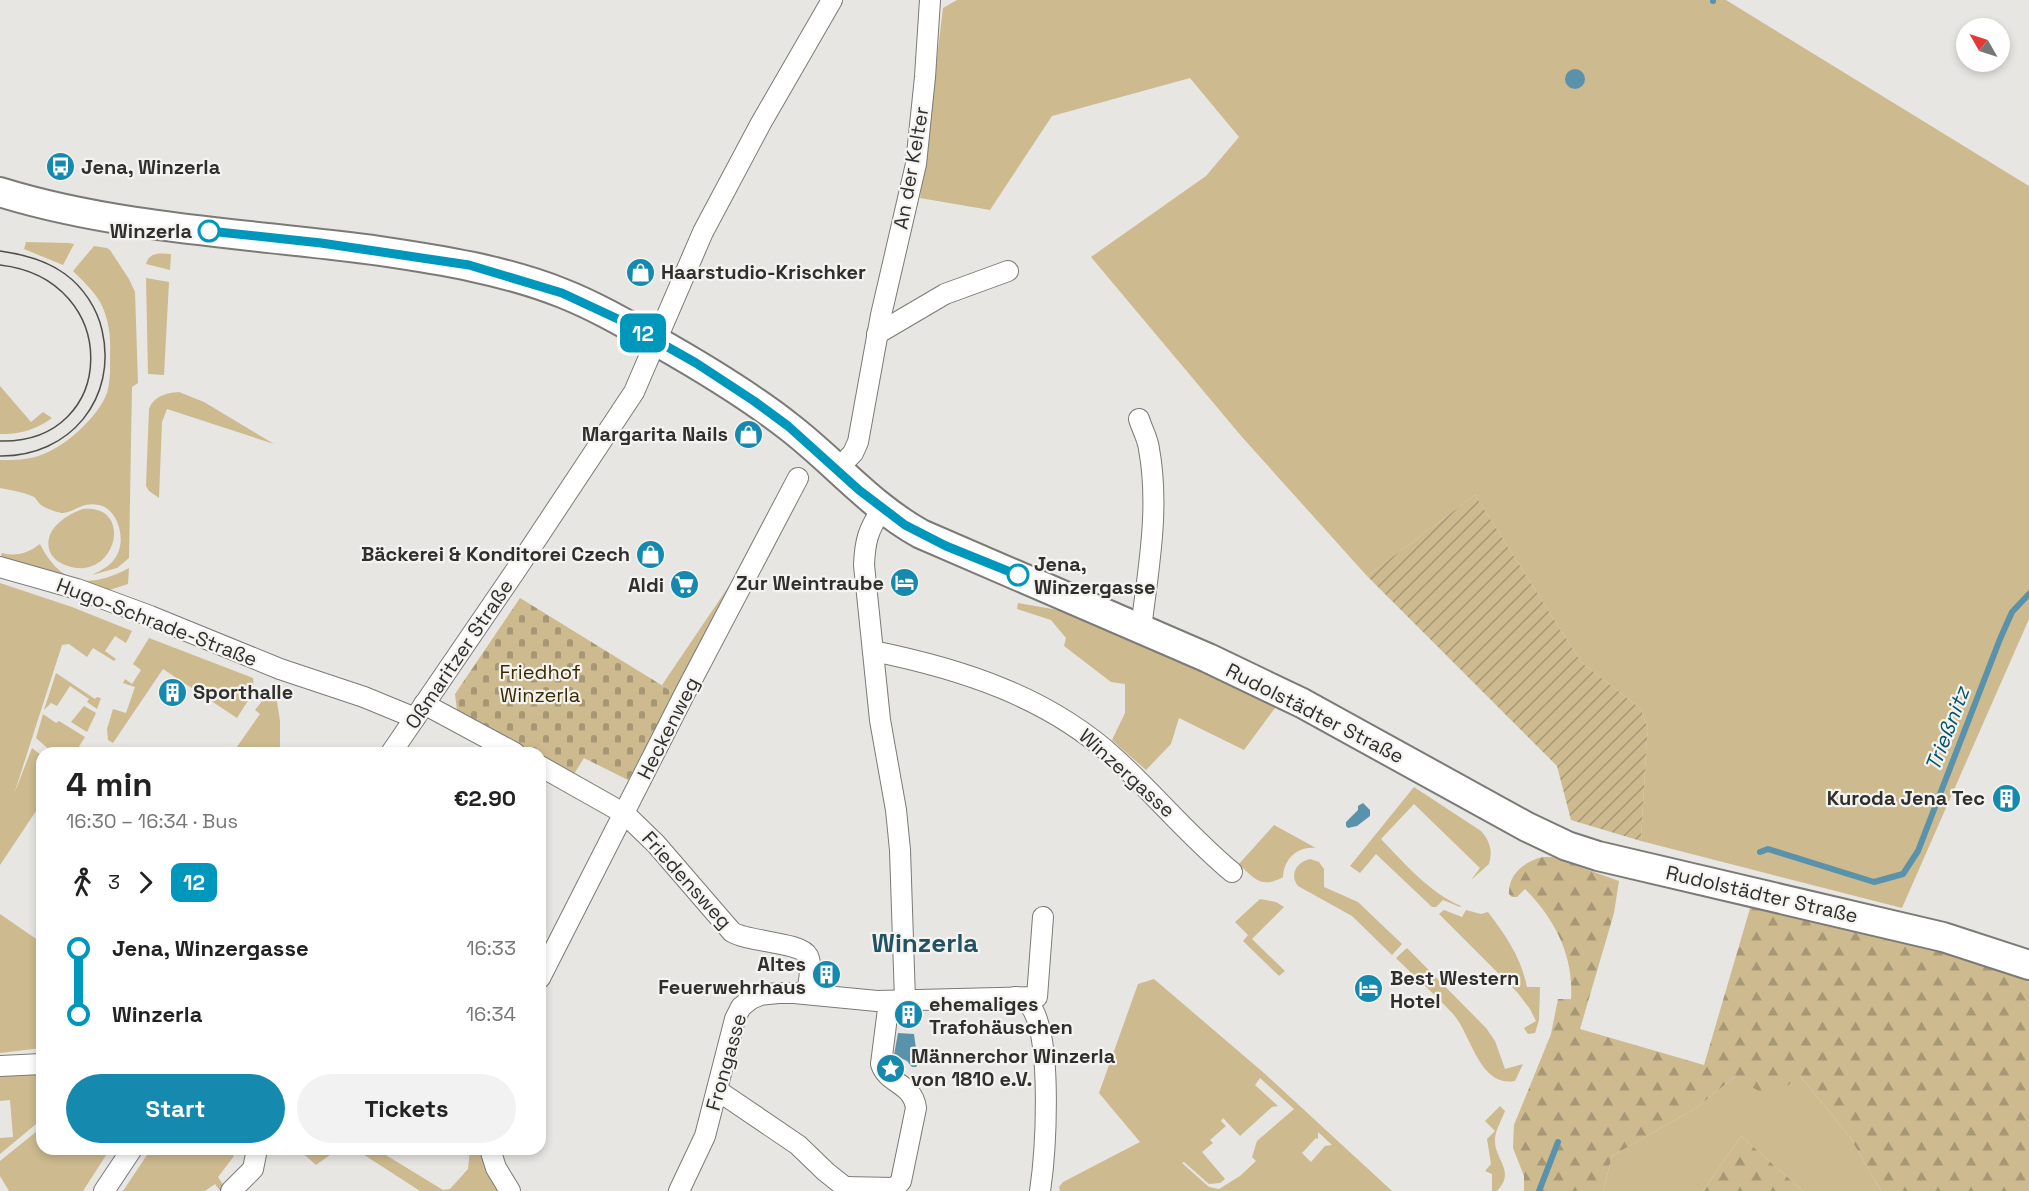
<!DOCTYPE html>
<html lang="en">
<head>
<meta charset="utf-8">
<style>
	body { margin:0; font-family:"Space Grotesk",sans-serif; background:#f2f2f2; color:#222; height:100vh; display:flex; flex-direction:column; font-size:22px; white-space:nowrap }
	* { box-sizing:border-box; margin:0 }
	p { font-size:20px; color:#767676 }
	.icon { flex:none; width:33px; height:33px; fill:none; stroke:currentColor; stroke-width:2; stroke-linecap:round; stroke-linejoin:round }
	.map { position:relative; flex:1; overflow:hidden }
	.side { position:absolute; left:36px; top:747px; width:510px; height:408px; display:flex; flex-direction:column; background:#fff; border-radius:18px; box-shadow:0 3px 9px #0003 }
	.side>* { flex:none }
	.badge { padding:0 12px; border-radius:9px; font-size:21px; line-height:39px }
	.needle { width:39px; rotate:309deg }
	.tools { position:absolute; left:1956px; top:18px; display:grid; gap:12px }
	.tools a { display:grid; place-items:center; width:54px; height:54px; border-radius:50%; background:#fff; box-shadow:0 3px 9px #0003; font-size:30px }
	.map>.badge { position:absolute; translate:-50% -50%; box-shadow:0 0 0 3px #fff }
	.legs { display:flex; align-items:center; gap:9px; height:66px; padding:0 30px; font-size:20px }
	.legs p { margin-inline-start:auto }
	.head { display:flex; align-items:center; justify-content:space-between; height:102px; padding:0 30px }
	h1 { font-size:33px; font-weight:700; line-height:45px }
	.action { display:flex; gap:12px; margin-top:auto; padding:12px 30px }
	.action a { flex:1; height:69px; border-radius:36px; background:#158aae; color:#fff; font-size:24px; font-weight:700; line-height:69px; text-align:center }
	.action a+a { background:#f2f2f2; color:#222 }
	ul { padding:0 30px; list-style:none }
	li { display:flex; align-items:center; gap:21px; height:66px; font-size:22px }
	li i { display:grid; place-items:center; width:9px; height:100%; margin:0 8px; background:currentColor }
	li i::after { content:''; width:15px; height:15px; margin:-8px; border:4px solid; border-radius:50%; background:#fff }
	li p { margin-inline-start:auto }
	li:first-child i { background:linear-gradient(#0000 50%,currentColor 0) }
	li:last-child i { background:linear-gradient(currentColor 50%,#0000 0) }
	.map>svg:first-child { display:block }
	.green { fill:#cdba8f; fill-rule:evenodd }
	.forest { fill:url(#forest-firs) }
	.cemetery { fill:url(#cemetery-stones) }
	.garden { fill:url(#garden-furrows) }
	.water { fill:#5992aa }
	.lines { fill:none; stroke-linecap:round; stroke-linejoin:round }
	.stream { stroke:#5992aa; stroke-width:6 }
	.street-casing { stroke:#7b7a77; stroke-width:22 }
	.secondary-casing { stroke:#7b7a77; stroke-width:32 }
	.street { stroke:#fff; stroke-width:20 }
	.secondary { stroke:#fff; stroke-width:28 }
	.tram { stroke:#4f4f4c; stroke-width:1.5 }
	.line-1-casing { stroke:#fff; stroke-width:14 }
	.line-1 { stroke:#0097bd; stroke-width:9 }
	.stop-1-dot { fill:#fff; stroke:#0097bd; stroke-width:3 }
	.labels { text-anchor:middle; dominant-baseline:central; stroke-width:4.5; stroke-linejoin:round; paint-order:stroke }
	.poi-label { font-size:20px; font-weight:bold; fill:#2f2f2d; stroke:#f5f3f0; text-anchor:start }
	.street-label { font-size:20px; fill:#2f2f2d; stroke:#f5f3f0 }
	.stop-label { font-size:20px; font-weight:bold; fill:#2f2f2d; stroke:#f5f3f0; text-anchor:end }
	.park-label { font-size:20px; fill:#3a2a01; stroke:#f5f3f0 }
	.water-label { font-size:21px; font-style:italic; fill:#01556e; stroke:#f5f3f0 }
	.district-label { font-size:26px; font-weight:bold; fill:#215264; stroke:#f5f3f0 }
</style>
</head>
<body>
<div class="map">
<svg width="2029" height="1191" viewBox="0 0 2029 1191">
	<defs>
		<pattern id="forest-firs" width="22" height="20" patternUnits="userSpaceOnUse" patternTransform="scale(1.5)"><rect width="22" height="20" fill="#cdba8f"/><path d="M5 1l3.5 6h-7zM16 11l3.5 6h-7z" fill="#a79875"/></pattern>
		<pattern id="cemetery-stones" width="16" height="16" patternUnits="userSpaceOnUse" patternTransform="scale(1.5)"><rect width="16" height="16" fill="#cdba8f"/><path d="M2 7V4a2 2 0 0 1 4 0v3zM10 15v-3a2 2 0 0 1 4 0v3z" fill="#a79875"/></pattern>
		<pattern id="garden-furrows" width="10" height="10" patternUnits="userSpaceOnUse" patternTransform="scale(1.5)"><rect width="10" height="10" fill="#cdba8f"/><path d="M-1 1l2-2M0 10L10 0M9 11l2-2" fill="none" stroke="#a79875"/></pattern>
	</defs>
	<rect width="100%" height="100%" fill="#e7e6e3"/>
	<g class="green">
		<path d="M 957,0 L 1726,0 L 2029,186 L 2029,619 L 1902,908 L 1641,841 L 1646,751 L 1648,730 L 1641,709 L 1581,662 L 1475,495 L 1367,576 L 1242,437 L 1091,257 L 1206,176 L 1239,137 L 1190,78 L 1052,116 L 990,210 L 920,198 L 943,8 Z"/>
		<path d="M 26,242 L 69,243 L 74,244 L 63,265 L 24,249 Z"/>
		<path d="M 94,246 L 107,248 L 110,250 L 129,279 L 135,292 L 138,383 L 132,387 L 129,558 L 117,568 L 92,575 C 102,570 112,565 117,555 C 126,539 118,509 99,505 C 82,501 75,512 63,513 C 58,513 45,508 41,505 C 37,502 37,498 32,496 C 22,492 10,490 0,488 L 0,460 C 14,460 27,460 41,455 C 65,447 98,417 107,393 C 111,380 110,365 110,352 C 111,336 108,316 100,302 C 93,290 82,280 73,271 Z"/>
		<path d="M 171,254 L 170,270 L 146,264 C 149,252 161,253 171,254 Z"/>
		<path d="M 146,278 L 169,282 L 164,375 L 148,374 Z"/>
		<path d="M 0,386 L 31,422 L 43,412 L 52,418 C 38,429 18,435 0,434 Z"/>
		<path d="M 179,392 L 204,402 L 274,444 L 167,409 L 162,422 L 159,498 L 149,491 L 146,486 L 149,409 C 154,396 166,393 179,392 Z"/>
		<path d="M 83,509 C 135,504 116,582 68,566 C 61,564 53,559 50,552 C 42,530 66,515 83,509 Z"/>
		<path d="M 758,543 L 676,694 L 662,685 Z"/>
		<path d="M 40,544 C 61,586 90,589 129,568 L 128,584 L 106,591 L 0,559 L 2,553 C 17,557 28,553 40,544 Z"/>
		<path d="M 0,583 L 72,607 L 132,631 L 126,643 L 115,636 L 105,651 L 116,659 L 114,661 L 93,648 L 87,657 L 69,644 L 62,645 L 14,794 L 32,748 L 42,756 L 42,802 L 0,865 Z"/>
		<path d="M 1018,603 L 1081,614 L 1278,704 L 1244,750 L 1179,718 L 1171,744 L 1146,770 L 1112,740 L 1125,713 L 1125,684 L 1111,682 L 1064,646 L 1066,638 L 1051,620 L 1017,609 Z"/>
		<path d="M 149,638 L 253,678 L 254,691 L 237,718 L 163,669 L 113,743 L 108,740 L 107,729 L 113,709 L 126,713 L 135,687 L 123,683 L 125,679 L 132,684 L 141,670 L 133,664 Z"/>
		<path d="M 56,673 L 95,699 L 97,697 L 101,698 L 97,709 L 87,702 L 89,699 L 70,686 L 57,706 L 51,703 L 44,710 Z"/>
		<path d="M 270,691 L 276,695 L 280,721 L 280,753 L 227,753 L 230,749 L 234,751 L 260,714 L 255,710 Z"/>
		<path d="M 84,706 L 96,713 L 87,732 L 71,722 Z"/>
		<path d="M 43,714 L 56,723 L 59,721 L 85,737 L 75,753 L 53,753 L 36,738 Z"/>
		<path d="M 1414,787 L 1481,831 C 1490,841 1493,851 1489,864 L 1471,880 L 1480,868 L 1414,804 L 1381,839 C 1403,862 1431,894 1461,906 L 1460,907 L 1443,900 L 1436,907 L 1432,907 L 1376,854 L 1360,873 L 1350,866 Z"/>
		<path d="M 1274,825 L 1316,848 C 1297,846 1284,859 1283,877 C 1262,889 1254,879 1239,864 Z"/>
		<path d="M 1310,859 L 1319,862 L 1324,869 L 1324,887 L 1358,902 L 1402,944 L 1392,955 L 1352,916 L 1298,886 C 1289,874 1297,862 1310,859 Z"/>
		<path d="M 1260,899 L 1276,902 L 1284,907 L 1252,939 L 1285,971 L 1279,976 L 1243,941 L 1248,935 L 1235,922 Z"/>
		<path d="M 1444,910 L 1462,917 L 1466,910 L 1481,914 L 1488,912 C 1506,936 1521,957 1527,987 L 1540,987 L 1539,1020 L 1535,1033 L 1528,1034 L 1524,1028 L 1536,1021 L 1530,1009 L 1517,992 L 1439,914 Z"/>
		<path d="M 0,914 L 42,943 L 42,1048 L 0,1053 Z"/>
		<path d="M 1407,948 L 1486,1028 L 1495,1041 L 1505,1069 L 1523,1064 L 1515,1081 C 1479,1088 1471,1033 1453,1014 C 1435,994 1415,977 1396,958 Z"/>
		<path d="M 1154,979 L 1264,1073 L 1392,1191 L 1060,1191 L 1059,1187 L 1063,1182 L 1140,1142 L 1099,1093 L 1138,984 ZM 1260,1078 L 1294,1109 L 1257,1141 L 1252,1157 L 1256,1161 L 1240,1176 L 1219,1189 L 1209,1187 L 1182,1163 L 1184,1162 L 1209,1184 L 1220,1183 L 1225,1179 L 1202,1152 L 1213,1143 L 1210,1140 L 1226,1126 L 1221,1121 L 1223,1118 L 1240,1136 L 1272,1107 L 1278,1106 L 1255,1085 ZM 1318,1132 L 1332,1145 L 1325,1146 L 1311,1162 L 1302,1153 L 1316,1138 L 1318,1139 Z"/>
		<path d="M 42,1073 L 42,1119 L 0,1154 L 0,1138 L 13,1137 L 10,1100 L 0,1101 L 0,1076 Z"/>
		<path d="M 1736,1076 L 1800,1076 L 1849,1136 L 1881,1191 L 1803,1191 L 1741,1136 L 1703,1191 L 1603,1191 L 1612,1156 L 1696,1108 Z"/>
		<path d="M 1500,1106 L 1505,1111 C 1502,1119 1496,1129 1495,1138 C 1493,1159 1517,1171 1497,1191 L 1492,1191 L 1492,1174 L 1485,1171 L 1491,1164 L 1487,1139 L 1495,1131 L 1485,1121 Z"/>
		<path d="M 42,1127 L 42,1149 L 110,1149 L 83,1191 L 9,1191 L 0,1176 L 0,1161 Z"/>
		<path d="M 151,1149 L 224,1149 L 234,1156 L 218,1177 L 226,1189 L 220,1191 L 215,1184 L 205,1191 L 123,1191 Z"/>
		<path d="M 298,1149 L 336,1149 L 337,1150 L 316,1165 Z"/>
		<path d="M 355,1149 L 376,1149 L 443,1190 L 450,1189 L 468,1169 L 470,1149 L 485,1149 L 502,1191 L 420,1191 Z"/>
	</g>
	<g class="forest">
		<path d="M 1543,857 L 1552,857 L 1619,881 L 1614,913 L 1580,1029 L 1704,1065 L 1751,905 L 1918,943 L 2029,981 L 2029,1191 L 1881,1191 L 1849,1136 L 1800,1076 L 1770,1099 L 1736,1076 L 1696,1108 L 1612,1156 L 1603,1191 L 1524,1191 L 1524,1176 L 1513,1148 L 1514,1125 L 1551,1034 L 1558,999 L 1571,999 C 1574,956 1555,919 1525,889 L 1517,897 L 1512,897 L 1509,894 C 1508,874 1525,861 1543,857 Z"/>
		<path d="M 1741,1136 L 1803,1191 L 1703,1191 Z"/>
	</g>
	<path class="cemetery" d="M 520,598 L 676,694 L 628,780 L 584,758 L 574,774 L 540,756 L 540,753 L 534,753 L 457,711 L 455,694 Z"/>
	<path class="garden" d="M 1475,495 L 1581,662 L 1641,709 L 1648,730 L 1646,751 L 1641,841 L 1571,820 L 1557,766 L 1367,576 Z"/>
	<g class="water">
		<circle cx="1575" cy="79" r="10"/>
		<path d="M 1363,803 L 1370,810 L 1370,816 L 1357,826 L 1348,828 L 1346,826 L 1346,822 L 1358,810 L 1358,806 Z"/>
		<path d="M 898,1033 L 914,1034 L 918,1064 L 916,1067 L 912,1067 L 907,1061 L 894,1055 Z"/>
	</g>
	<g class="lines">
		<g class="stream">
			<path d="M 1713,1 L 1713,0"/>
			<path d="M 1760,852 L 1768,849 L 1874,882 L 1903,874 L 1918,851 L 2000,639 L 2012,612 L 2029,594"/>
			<path d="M 1539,1191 L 1558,1142"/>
		</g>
		<defs>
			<g id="street">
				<path d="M 877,334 L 945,294 L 1008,271"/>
				<path d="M 1139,419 C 1142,429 1148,439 1149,449 C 1160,509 1148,570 1141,629"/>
				<path d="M 837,470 L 853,453 L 858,442 L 881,315 L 916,164 L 925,77 L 930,0"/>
				<path d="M 882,509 C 868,530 865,541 864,565 L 880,720 L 896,810 L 900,850 L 905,1000"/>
				<path d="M 0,567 L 77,589 L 150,616 L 280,669 L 364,697 L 415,718"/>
				<path d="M 873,651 C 962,669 1049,697 1117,760 C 1156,796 1191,838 1232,872"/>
				<path d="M 424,704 L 515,753"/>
				<path d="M 391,753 L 516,570 L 634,392 L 703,232 L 761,123 L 832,0"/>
				<path d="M 540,766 L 625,814 L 656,844 L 732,932 C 748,942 801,942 808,956 C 813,967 808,983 807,994"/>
				<path d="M 540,978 L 685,693 L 798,478"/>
				<path d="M 1015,997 C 1023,998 1029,1003 1033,1010 C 1052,1045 1046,1151 1040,1191"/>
				<path d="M 0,1066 L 42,1064"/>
				<path d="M 717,1090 L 798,1145 L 826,1172 L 850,1191"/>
				<path d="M 490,1149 L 496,1168 L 510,1191"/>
				<path d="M 844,1187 L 895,1188 L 901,1181 L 916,1108 C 913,1083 887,1084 881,1064 L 889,1001"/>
				<path d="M 104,1191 L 132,1149"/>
				<path d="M 231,1191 L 253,1169 L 257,1149"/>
				<path d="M 679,1191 L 705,1136 L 735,1019 L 741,1007 L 751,999 L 760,995 L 778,993 L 794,993 L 877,1001 L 1037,997 L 1043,917"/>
			</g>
			<path id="secondary" d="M 0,192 C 119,229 256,234 380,251 C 441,260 504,270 562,293 C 595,306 626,324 656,341 C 702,367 747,394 788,426 C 835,462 869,505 921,534 L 1208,658 L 1302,703 L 1527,827 L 1567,846 L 1598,856 L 1943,937 L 2029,965"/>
		</defs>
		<use href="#street" class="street-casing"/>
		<use href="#secondary" class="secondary-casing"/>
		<use href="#street" class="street"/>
		<use href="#secondary" class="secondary"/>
		<g class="tram">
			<path d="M 0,251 C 22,254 46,260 65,274 C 83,287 97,308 102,330 C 118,398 70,457 0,456"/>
			<path d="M 0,265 C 123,279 119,444 0,441"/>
		</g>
	</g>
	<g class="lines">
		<defs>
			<path id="line-1" d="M 209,231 L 321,243 L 469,265 L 562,293 L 620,320 L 696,363 L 754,401 L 788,426 L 859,490 L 905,525 L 946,546 L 1018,575"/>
		</defs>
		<use href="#line-1" class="line-1-casing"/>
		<use href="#line-1" class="line-1"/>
	</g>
	<defs>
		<symbol id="bus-disc" viewBox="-11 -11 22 22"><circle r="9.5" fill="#158aae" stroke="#f5f3f0"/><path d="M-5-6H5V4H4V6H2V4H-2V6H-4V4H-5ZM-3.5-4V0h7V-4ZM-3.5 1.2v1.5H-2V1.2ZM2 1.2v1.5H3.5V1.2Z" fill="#fff"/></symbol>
		<symbol id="shop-disc" viewBox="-11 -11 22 22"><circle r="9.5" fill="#158aae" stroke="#f5f3f0"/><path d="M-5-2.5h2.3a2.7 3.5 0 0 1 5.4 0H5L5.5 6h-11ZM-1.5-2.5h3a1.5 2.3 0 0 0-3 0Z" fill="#fff"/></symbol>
		<symbol id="hotel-disc" viewBox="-11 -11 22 22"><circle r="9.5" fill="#158aae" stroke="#f5f3f0"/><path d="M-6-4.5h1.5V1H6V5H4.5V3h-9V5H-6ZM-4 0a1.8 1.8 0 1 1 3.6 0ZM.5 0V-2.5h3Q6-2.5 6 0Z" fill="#fff"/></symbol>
		<symbol id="supermarket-disc" viewBox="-11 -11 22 22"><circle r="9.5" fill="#158aae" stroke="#f5f3f0"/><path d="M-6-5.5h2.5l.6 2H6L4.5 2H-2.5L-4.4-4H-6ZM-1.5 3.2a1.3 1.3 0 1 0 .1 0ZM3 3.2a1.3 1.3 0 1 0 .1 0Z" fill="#fff"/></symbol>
		<symbol id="building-disc" viewBox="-11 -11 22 22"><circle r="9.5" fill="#158aae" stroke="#f5f3f0"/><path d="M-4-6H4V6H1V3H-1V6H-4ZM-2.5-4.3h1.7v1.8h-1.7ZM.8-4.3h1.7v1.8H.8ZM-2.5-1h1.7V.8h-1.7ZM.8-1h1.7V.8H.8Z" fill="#fff"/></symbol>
		<symbol id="sight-disc" viewBox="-11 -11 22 22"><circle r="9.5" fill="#158aae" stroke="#f5f3f0"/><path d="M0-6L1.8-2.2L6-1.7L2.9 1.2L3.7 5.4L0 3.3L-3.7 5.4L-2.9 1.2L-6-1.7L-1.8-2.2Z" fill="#fff"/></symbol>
	</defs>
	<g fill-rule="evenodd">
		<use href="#bus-disc" x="44" y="150" width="33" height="33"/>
		<use href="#shop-disc" x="624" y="256" width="33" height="33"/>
		<use href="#shop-disc" x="732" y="418" width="33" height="33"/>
		<use href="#shop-disc" x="634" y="538" width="33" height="33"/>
		<use href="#hotel-disc" x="888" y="566" width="33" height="33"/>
		<use href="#supermarket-disc" x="668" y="568" width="33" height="33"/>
		<use href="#building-disc" x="156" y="676" width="33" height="33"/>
		<use href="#building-disc" x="1990" y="782" width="33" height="33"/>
		<use href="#building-disc" x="810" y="958" width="33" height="33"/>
		<use href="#hotel-disc" x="1352" y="972" width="33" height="33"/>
		<use href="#building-disc" x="892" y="998" width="33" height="33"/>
		<use href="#sight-disc" x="874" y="1052" width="33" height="33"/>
	</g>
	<g class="stop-1-dot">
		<circle cx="209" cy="231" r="10"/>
		<circle cx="1018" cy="575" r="10"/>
	</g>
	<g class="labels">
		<g class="poi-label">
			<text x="81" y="167">Jena, Winzerla</text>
			<text x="661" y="272">Haarstudio-Krischker</text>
			<text x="728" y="434" text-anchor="end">Margarita Nails</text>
			<text x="630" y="554" text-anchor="end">Bäckerei &amp; Konditorei Czech</text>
			<text x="884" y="583" text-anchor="end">Zur Weintraube</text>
			<text x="664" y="585" text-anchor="end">Aldi</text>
			<text x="193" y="692">Sporthalle</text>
			<text x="1985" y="798" text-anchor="end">Kuroda Jena Tec</text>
			<text x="806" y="964" text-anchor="end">Altes<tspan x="806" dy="23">Feuerwehrhaus</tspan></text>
			<text x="1390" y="978">Best Western<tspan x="1390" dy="23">Hotel</tspan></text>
			<text x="929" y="1004">ehemaliges<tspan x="929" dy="23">Trafohäuschen</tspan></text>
			<text x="911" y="1056">Männerchor Winzerla<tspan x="911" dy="23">von 1810 e.V.</tspan></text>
		</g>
		<g class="street-label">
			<text transform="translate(911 168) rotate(-80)">An der Kelter</text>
			<text transform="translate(157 622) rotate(21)">Hugo-Schrade-Straße</text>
			<text transform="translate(459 654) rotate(-56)">Oßmaritzer Straße</text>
			<text transform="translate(1315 713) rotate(27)">Rudolstädter Straße</text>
			<text transform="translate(668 728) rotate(-63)">Heckenweg</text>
			<text transform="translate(1127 773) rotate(42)">Winzergasse</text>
			<text transform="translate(687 880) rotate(48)">Friedensweg</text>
			<text transform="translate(1762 894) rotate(13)">Rudolstädter Straße</text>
			<text transform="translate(726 1062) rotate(-74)">Frongasse</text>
		</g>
		<g class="stop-label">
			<text x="192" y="231">Winzerla</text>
			<text x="1034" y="564" text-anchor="start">Jena,<tspan x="1034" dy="23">Winzergasse</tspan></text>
		</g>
		<g class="park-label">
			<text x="540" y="672">Friedhof<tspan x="540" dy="23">Winzerla</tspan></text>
		</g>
		<g class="water-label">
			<text transform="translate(1947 729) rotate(-69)">Trießnitz</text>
		</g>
		<g class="district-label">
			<text x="925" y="943">Winzerla</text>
		</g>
	</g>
</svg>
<div class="tools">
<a><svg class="needle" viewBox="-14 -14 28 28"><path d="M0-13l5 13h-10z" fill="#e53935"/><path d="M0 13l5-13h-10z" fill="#767676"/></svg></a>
</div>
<b class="badge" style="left:643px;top:333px;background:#0097bd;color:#fff">12</b>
<section class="side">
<div class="head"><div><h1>4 min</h1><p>16:30 – 16:34 · Bus</p></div><b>€2.90</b></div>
<div class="legs"><svg class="icon" aria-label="walk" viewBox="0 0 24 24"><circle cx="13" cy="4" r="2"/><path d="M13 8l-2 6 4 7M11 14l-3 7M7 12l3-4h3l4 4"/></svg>3<svg class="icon" aria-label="forward" viewBox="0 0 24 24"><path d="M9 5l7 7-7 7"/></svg><b class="badge" style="background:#0097bd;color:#fff">12</b></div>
<ul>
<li><i style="color:#0097bd"></i><b>Jena, Winzergasse</b><p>16:33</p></li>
<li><i style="color:#0097bd"></i><b>Winzerla</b><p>16:34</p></li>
</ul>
<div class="action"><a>Start</a><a>Tickets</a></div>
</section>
</div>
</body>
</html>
